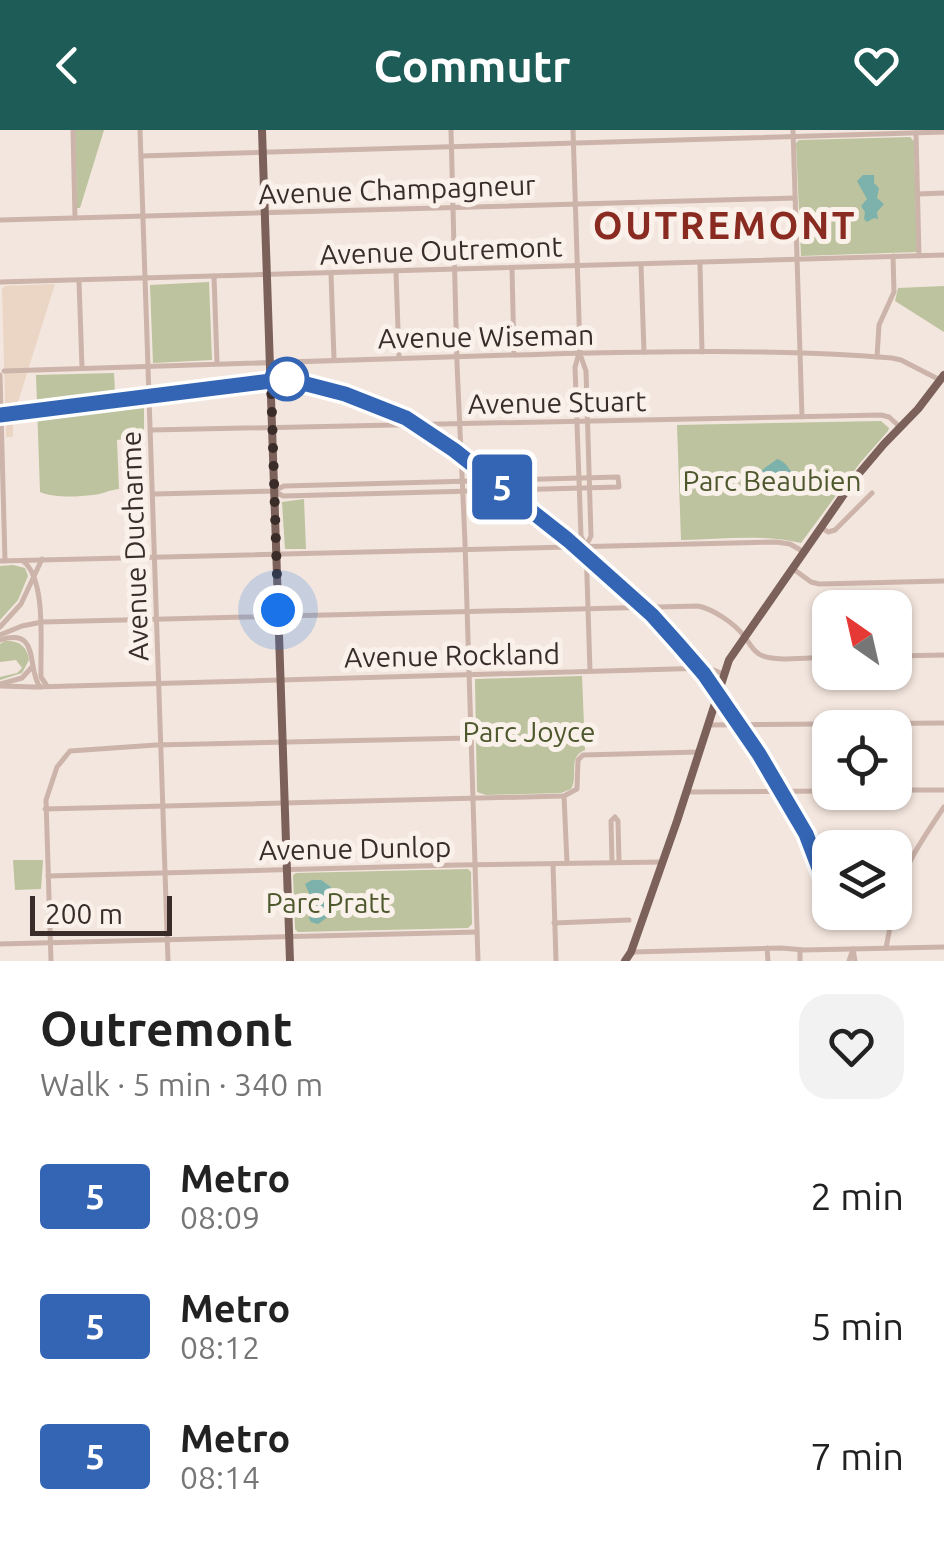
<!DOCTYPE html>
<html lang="en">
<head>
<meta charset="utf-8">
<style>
	body { margin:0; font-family:Ubuntu,sans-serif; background:#f2f2f2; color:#222; height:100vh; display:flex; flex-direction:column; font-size:38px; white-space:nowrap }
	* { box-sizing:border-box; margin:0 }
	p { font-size:32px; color:#767676 }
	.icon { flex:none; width:55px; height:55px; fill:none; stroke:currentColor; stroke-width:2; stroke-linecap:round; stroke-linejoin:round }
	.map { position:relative; height:831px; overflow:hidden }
	.drawer { display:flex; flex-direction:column; background:#fff; flex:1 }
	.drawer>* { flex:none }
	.badge { padding:0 20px; border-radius:8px; font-size:35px; line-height:65px }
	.needle { width:65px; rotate:326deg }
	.fabs { position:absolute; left:812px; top:460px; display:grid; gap:20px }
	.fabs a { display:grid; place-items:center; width:100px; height:100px; border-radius:20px; background:#fff; box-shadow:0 2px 8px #0004; font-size:50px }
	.scale { position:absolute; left:30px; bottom:25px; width:142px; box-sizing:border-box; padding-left:10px; border:5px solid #392c29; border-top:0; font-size:28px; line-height:35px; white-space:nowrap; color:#392c29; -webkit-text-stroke:8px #faf1eb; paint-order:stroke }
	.you { position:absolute; width:50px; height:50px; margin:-25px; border:8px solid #fff; border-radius:50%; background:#1a73e8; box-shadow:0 0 0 15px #1a73e833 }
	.map>.badge { position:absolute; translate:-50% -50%; box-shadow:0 0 0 5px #fff }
	.round { display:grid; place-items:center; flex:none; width:105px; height:105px; border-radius:30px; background:#f2f2f2 }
	.summary { display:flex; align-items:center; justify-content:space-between; height:170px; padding:0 40px }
	h1 { font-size:48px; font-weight:600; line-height:75px }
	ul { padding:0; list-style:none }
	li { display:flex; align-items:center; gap:30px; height:130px; padding:0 40px }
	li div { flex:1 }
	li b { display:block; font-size:38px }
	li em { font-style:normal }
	li .badge { min-width:110px; font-weight:700; text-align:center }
	header { display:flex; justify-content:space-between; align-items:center; height:130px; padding:0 40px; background:#1e5c57; color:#fff; font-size:45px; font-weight:600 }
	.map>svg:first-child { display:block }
	.green { fill:#bcc39e }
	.plaza { fill:#ebd5c5 }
	.water { fill:#7cb1ac }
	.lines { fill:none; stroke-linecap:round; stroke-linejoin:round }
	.minor { stroke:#ccb4aa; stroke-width:5 }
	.major { stroke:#7b615a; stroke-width:8 }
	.line-casing { stroke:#fff; stroke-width:22 }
	.line { stroke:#3465b4; stroke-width:15 }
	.walk { stroke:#392c29; stroke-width:10; stroke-dasharray:0 18 }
	.stop-dot { fill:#fff; stroke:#3465b4; stroke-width:5 }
	.labels { text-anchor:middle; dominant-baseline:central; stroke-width:10; stroke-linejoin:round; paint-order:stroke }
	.street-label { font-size:28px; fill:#392c29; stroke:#faf1eb }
	.park-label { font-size:28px; fill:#4e582d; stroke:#faf1eb }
	.district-label { font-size:38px; font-weight:bold; letter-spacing:2.5px; fill:#8a2b21; stroke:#faf1eb }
</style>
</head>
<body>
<header><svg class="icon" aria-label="back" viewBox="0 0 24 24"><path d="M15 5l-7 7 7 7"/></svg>Commutr<svg class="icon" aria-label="heart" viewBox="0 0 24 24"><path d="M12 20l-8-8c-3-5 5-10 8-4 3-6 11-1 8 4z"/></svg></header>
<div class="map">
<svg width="944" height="831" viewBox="0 0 944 831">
	<rect width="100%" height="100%" fill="#f3e6de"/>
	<g class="green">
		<path d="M 75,0 L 104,0 L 80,78 L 77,78 Z"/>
		<path d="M 910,7 L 914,11 L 917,122 L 801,126 L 796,13 L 799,10 Z"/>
		<path d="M 209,152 L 212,230 L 153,233 L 150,155 Z"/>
		<path d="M 944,156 L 944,202 L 895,171 L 898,158 Z"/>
		<path d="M 114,243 L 115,261 L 122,261 L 122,270 L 144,269 L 144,307 L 117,310 L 119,359 C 109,360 103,364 93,365 C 76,367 55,368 40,362 L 36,245 Z"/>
		<path d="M 881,291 L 889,298 L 888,301 L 860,333 L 801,413 C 761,404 724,409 681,410 L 677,295 Z"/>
		<path d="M 304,369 L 306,419 L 285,419 L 282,372 Z"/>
		<path d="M 13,435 L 25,438 L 28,446 L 18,470 L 0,490 L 0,436 Z"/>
		<path d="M 5,511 C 19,510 27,516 29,530 L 22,543 L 0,550 L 0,547 L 17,543 L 22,538 L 16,530 L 0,532 L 0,514 Z"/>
		<path d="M 582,546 L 585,620 C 567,627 579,645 571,659 L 561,663 L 486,665 L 477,662 L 475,549 Z"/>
		<path d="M 13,730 L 43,730 L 41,759 L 15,760 Z"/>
		<path d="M 468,739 L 471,742 L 472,794 L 468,798 L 298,802 L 295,799 L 293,745 L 296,743 Z"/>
	</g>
	<path class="plaza" d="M 55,154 L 13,288 L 13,307 L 6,307 L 2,159 L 5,156 Z"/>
	<g class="water">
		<path d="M 863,45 L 874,45 L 874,53 L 879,58 L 877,68 L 884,74 L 877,82 L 878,89 L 874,88 L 867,92 L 864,89 L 865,82 L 861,76 L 867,69 L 857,51 Z"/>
		<path d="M 777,329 C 791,333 787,346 806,349 L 806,353 L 795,355 L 789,348 L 789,344 L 780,341 L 771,349 L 772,361 L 769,363 L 760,361 C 754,340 765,339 777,329 Z"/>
		<path d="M 312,750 L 321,750 L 331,757 L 326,770 L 329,786 L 318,794 L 311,792 L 309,788 L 312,770 L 305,754 Z"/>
	</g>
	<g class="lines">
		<g class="minor">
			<path d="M 73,0 L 75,88"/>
			<path d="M 140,0 L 168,831"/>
			<path d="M 451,0 L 457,234 L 465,412 L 478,831"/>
			<path d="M 573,0 L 580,220 L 575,237 L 581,406 L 586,416"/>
			<path d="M 793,0 L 802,287"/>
			<path d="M 916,3 L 919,126"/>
			<path d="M 141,26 L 944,2"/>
			<path d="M 918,64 L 944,63"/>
			<path d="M 0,90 L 795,68"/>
			<path d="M 641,135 L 644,222"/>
			<path d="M 700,135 L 702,222"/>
			<path d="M 512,138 L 514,225"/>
			<path d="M 396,142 L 399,228"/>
			<path d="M 331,144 L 334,229"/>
			<path d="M 214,146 L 217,233"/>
			<path d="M 79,151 L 82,238"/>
			<path d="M 0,152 L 944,125"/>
			<path d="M 580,224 L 586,241 L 591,406 L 586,416 L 590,541"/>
			<path d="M 877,227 L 879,195 L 894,162 L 893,126"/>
			<path d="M 4,241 C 174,236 343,230 512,225 C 639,222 766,218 892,228 L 901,230 L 940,250"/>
			<path d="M 0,245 L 5,431"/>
			<path d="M 151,300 L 881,285 L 889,287 L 900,297"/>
			<path d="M 154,364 L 274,361 L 284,356 L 618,347 L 619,357 L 283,366 L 274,361"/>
			<path d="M 821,397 L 828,402 L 835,400 L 872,363"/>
			<path d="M 0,431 L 776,412 L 790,414 L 804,422"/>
			<path d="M 23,431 C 47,449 40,518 41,547 L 47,556"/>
			<path d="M 792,438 L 811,452 L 819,454 L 944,451"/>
			<path d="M 0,497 L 21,474 L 42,429"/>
			<path d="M 0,505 L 22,496 L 42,492 L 698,476 C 713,479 734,493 744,506 C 749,512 752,520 759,524 C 772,533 813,527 830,527"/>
			<path d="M 0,510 C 41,497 26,538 40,557"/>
			<path d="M 895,526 L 944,525"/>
			<path d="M 0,554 L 22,548 L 32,537"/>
			<path d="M 0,556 L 35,557 L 709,538 L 723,544"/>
			<path d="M 708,595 L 944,593"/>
			<path d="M 895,660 L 944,660"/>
			<path d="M 688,662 L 830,661"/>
			<path d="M 564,666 L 567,733"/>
			<path d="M 45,679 L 564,666 L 577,659 L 578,630 L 583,625 L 699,622"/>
			<path d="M 612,732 L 611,691 L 615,687 L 618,691 L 619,731"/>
			<path d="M 553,734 L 556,831"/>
			<path d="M 48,746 L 459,735 L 663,732"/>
			<path d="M 895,772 C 903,736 924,707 944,677"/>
			<path d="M 554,793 L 629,790"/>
			<path d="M 0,814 L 477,802"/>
			<path d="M 767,818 L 768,831"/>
			<path d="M 886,818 L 893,782"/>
			<path d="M 853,819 L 855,831"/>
			<path d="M 800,820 L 800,831"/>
			<path d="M 633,822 L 781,818 L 804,820 L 944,817"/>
			<path d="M 51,831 L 46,670 L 57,637 L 70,621 L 156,615 L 470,608"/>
			<path d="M 849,831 L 853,819"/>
		</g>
		<g class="major">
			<path d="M 262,0 L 290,831"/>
			<path d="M 625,831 L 631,822 L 677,691 L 729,530 L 856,347 L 884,314 L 918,279 L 944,245"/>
		</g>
	</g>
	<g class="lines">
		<defs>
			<path id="line" d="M 0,285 L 287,249 L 345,264 L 406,288 L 454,320 L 568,410 L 652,485 L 678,514 L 704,544 L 759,624 L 806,704 L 830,767"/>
		</defs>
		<use href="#line" class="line-casing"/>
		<use href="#line" class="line"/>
		<path class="walk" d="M 278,480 L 271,252 L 287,249"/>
	</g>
	<circle class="stop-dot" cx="287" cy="249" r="20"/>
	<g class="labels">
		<g class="street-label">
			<text transform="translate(397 59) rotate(-2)">Avenue Champagneur</text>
			<text transform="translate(441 120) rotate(-2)">Avenue Outremont</text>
			<text transform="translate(486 206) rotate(-1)">Avenue Wiseman</text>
			<text transform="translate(557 272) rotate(-1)">Avenue Stuart</text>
			<text transform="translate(134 416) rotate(-92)">Avenue Ducharme</text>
			<text transform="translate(452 525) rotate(-1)">Avenue Rockland</text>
			<text transform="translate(355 718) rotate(-1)">Avenue Dunlop</text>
		</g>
		<g class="park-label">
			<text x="772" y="350">Parc Beaubien</text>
			<text x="529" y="601">Parc Joyce</text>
			<text x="328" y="772">Parc Pratt</text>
		</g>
		<g class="district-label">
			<text x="725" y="95">OUTREMONT</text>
		</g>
	</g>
</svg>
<div class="fabs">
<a><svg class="needle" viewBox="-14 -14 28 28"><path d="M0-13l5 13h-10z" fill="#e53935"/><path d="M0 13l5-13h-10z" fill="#767676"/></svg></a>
<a><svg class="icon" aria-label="locate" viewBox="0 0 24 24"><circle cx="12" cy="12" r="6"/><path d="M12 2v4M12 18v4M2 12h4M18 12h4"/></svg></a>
<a><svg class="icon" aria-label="layers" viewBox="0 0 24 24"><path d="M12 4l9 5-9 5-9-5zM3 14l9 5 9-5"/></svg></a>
</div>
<div class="scale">200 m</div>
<div class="you" style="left:278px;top:480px"></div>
<b class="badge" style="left:502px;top:357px;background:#3465b4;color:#fff">5</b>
</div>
<section class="drawer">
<div class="summary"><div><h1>Outremont</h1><p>Walk · 5 min · 340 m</p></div><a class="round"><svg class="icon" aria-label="heart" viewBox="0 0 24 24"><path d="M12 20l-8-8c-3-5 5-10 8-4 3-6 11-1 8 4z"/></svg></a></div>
<ul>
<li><span class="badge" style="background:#3465b4;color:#fff">5</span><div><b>Metro</b><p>08:09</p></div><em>2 min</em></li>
<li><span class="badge" style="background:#3465b4;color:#fff">5</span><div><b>Metro</b><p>08:12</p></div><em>5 min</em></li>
<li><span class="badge" style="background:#3465b4;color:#fff">5</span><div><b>Metro</b><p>08:14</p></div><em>7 min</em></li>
</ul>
</section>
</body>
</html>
